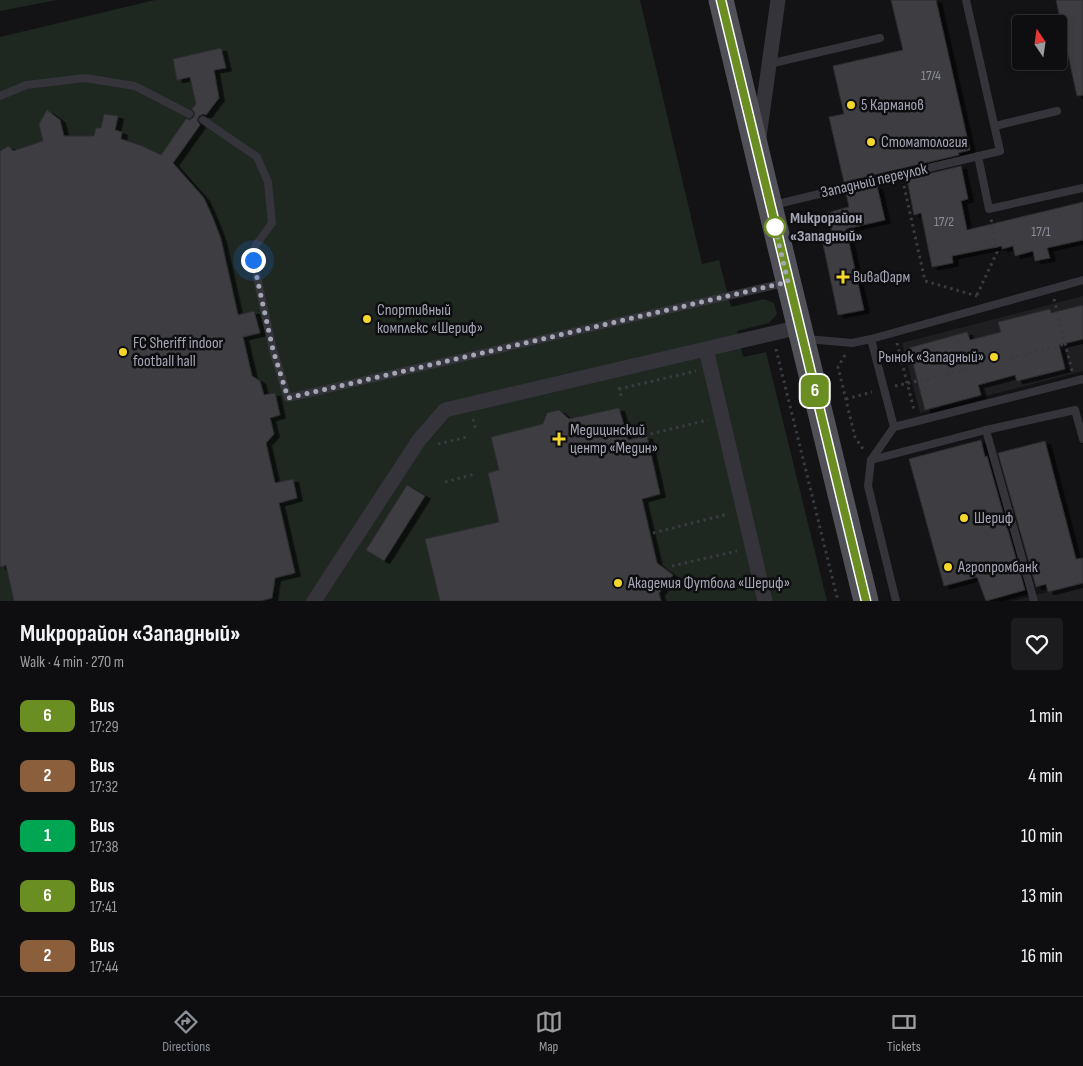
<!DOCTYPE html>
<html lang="en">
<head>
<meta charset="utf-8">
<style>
	body { margin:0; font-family:"Sofia Sans Condensed",sans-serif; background:#1c1c1e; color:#f1f3f6; height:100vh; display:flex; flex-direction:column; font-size:19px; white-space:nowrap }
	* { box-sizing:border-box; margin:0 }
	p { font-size:16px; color:#9b9c9f }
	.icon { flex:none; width:28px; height:28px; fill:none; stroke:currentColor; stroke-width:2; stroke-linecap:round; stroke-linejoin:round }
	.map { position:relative; height:601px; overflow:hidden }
	.panel { display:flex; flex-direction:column; background:#0e0e10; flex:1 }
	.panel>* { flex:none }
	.badge { padding:0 10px; border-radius:8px; font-size:18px; line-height:32px }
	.needle { width:32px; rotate:347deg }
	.buttons { position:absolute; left:1012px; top:15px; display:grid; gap:10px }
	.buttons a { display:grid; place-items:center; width:55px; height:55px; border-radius:5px; background:#0e0e10; box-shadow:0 2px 8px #0003,0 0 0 1px #2e2e30; font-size:25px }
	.you { position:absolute; width:25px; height:25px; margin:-12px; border:4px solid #fff; border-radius:50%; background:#1a73e8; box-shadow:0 0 0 8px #1a73e833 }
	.map>.badge { position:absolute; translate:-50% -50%; box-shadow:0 0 0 2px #fff }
	.round { display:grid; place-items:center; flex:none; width:52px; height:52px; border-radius:5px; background:#1c1c1e }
	.overview { display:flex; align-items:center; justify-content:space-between; height:85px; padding:0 20px }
	h1 { font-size:24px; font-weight:700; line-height:38px }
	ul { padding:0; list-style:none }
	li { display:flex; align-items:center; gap:15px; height:60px; padding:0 20px }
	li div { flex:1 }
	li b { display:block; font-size:19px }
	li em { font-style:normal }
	li .badge { min-width:55px; font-weight:700; text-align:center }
	.tab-bar { display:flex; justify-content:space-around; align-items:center; height:70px; border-top:1px solid #2e2e30; background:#0e0e10; font-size:14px; color:#9b9c9f }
	.tab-bar a { display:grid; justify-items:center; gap:2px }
	.tab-bar .selected { color:#8c9099 }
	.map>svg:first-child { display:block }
	.built { fill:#1f1f22 }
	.green { fill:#1f2721 }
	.building { fill:#3d3d42; stroke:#2e2d31; filter:url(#shadow) }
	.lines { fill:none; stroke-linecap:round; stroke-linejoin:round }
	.path { stroke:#3a3a41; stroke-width:3; stroke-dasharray:2.5 4; stroke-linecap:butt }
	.service { stroke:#34343a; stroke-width:8 }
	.minor { stroke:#34343a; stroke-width:15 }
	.primary { stroke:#505059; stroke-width:25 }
	.line-casing { stroke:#fff; stroke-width:11 }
	.line { stroke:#6b8e23; stroke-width:8 }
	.walk { stroke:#a4a6b5; stroke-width:5; stroke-dasharray:0 9 }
	.poi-dot { fill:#f4d72c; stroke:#0e0e10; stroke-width:2 }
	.stop-dot { fill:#fff; stroke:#6b8e23; stroke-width:2.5 }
	.labels { text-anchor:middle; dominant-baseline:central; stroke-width:5; stroke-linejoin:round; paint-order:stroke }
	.number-label { font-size:14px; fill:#8a8c98 }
	.poi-label { font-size:16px; fill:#a4a6b5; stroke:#0e0e10; text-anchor:start }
	.street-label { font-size:16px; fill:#a4a6b5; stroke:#0e0e10 }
	.stop-label { font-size:16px; font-weight:bold; fill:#a4a6b5; stroke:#0e0e10; text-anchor:start }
</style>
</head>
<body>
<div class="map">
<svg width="1083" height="601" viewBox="0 0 1083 601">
	<defs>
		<filter id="shadow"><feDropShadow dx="5.5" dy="3" stdDeviation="0" flood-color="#0009"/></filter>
	</defs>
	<rect width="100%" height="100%" fill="#131315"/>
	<g class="built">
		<path d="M 1083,296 L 1083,371 L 920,413 L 902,343 Z"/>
		<path d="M 1083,583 L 1083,601 L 1012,601 Z"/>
	</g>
	<g class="green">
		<path d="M 0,0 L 57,0 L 0,11 Z"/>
		<path d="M 155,0 L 640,0 L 702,264 L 719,260 L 731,307 L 764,299 L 774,303 L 777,314 L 769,323 L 737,331 L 743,357 L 766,352 L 827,601 L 0,601 L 0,37 Z"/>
	</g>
	<g class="building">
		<path d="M 891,0 L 936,0 L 970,150 L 958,153 L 959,155 L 844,182 L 829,117 L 844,114 L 833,66 L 903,50 Z"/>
		<path d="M 1056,0 L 1083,0 L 1083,95 L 1077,96 Z"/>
		<path d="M 221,48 L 226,68 L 214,70 L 219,98 L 206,115 L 203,114 L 199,116 L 197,120 L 200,125 L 173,163 L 204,198 L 213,218 L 221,239 L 238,315 L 254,311 L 260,333 L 243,337 L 252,376 L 260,381 L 264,395 L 275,393 L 280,415 L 270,418 L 274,434 L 266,443 L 275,483 L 293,479 L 297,498 L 279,503 L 295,573 L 275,578 L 272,598 L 260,601 L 14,601 L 6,565 L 0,567 L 0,151 L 9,146 L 13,151 L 43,141 L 39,124 L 47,110 L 60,120 L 64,136 L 94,136 L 96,128 L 101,128 L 104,114 L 118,116 L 115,130 L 122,132 L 121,139 L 142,146 L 161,155 L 186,119 L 190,120 L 194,117 L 195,113 L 192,109 L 196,104 L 190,77 L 177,80 L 173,59 Z"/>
		<path d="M 961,166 L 968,199 L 961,201 L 967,230 L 1083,202 L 1083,240 L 1047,248 L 1050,258 L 1035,261 L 1033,251 L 1015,256 L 1013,246 L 1002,249 L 1002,246 L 952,256 L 953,263 L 932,267 L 921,213 L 914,215 L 907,179 Z"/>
		<path d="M 877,186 L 885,220 L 846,229 L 864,310 L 838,315 L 823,244 L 834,241 L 827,213 L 849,207 L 846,193 Z"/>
		<path d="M 1083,305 L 1083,339 L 1059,345 L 1065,369 L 1017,381 L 1015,375 L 978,385 L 981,395 L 925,410 L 909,348 L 967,332 L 970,340 L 1001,332 L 998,322 L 1050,309 L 1051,313 Z"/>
		<path d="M 619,408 L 628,440 L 647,436 L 660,494 L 642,499 L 657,563 L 673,575 L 659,593 L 661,601 L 440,601 L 425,539 L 499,522 L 488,473 L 499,470 L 491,437 L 543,424 L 547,413 L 559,410 L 569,419 Z"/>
		<path d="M 981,440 L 985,457 L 987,456 L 1025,590 L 986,601 L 977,577 L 944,586 L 909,459 Z"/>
		<path d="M 1045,441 L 1076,559 L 1083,558 L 1083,583 L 1048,592 L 1046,584 L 1036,587 L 998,453 Z"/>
		<path d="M 407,485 L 425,496 L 384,561 L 366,550 Z"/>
	</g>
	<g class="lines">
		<g class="path">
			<path d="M 904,186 L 925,281 L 977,296"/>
			<path d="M 977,295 L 997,252 L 991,219"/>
			<path d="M 1054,299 L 1072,371"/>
			<path d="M 897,343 L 914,410"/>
			<path d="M 776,349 L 838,601"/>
			<path d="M 845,355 L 838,367 L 855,437 L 863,449"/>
			<path d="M 1010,358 L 1066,344"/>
			<path d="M 895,386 L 972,369"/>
			<path d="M 619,387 L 621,396"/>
			<path d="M 619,389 L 696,371"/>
			<path d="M 846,399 L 872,392"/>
			<path d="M 473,419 L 476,430"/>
			<path d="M 638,437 L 708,420"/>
			<path d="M 438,444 L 467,437"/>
			<path d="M 445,482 L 475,474"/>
			<path d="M 653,533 L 728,514"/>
			<path d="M 672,566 L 737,551"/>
		</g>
		<g class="service">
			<path d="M 769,64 L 880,38"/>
			<path d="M 0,96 L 26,85 L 85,78 L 135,86 L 189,114"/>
			<path d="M 203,120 L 257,157 L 268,182 L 272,223 L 256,245 L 253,259 L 273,350 L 288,398 L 784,283"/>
			<path d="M 995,126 L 1057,111"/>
			<path d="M 978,156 L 989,209 L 1083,188"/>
			<path d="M 773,205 L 1000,151 L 966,0"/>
			<path d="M 807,339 L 852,343 L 871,339 L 1083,280"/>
			<path d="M 871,339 L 894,427"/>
			<path d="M 986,430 L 1075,410 L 1083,439"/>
			<path d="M 871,460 L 986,430 L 1034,601"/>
			<path d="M 896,601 L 868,486 L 871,460 L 894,427 L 1083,379"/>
		</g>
		<g class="minor">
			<path d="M 759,137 L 778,0"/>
			<path d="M 706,349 L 765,601"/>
			<path d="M 314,601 L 419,440 L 445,410 L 800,327"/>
		</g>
		<path class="primary" d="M 721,0 L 762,173 L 866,601"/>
	</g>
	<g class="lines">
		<defs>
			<path id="line" d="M 721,0 L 866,601"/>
		</defs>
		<use href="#line" class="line-casing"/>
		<use href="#line" class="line"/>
		<path class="walk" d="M 253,260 L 273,350 L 288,398 L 788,282 L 775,227"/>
	</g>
	<g class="poi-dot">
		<circle cx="851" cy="105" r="5"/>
		<circle cx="871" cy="142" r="5"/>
		<path d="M840.5 269.5h5v5h5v5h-5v5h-5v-5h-5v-5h5z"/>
		<circle cx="367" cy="319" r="5"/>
		<circle cx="123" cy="352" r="5"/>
		<circle cx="994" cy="357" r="5"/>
		<path d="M556.5 431.5h5v5h5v5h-5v5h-5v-5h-5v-5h5z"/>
		<circle cx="964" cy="518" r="5"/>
		<circle cx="948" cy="567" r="5"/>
		<circle cx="618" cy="583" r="5"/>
	</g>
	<circle class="stop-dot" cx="775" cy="227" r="10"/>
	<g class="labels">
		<g class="number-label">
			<text x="931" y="75">17/4</text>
			<text x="944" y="221">17/2</text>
			<text x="1041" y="231">17/1</text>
		</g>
		<g class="poi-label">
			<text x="861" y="105">5 Карманов</text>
			<text x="881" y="142">Стоматология</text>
			<text x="853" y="277">ВиваФарм</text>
			<text x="377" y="310">Спортивный<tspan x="377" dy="18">комплекс «Шериф»</tspan></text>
			<text x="133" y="343">FC Sheriff indoor<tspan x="133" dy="18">football hall</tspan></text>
			<text x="984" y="357" text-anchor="end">Рынок «Западный»</text>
			<text x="570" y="430">Медицинский<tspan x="570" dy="18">центр «Медин»</tspan></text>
			<text x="974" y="518">Шериф</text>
			<text x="958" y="567">Агропромбанк</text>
			<text x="628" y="583">Академия Футбола «Шериф»</text>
		</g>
		<g class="street-label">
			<text transform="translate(874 181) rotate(-13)">Западный переулок</text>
		</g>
		<g class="stop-label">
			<text x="790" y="218">Микрорайон<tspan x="790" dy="18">«Западный»</tspan></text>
		</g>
	</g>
</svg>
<div class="buttons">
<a><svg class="needle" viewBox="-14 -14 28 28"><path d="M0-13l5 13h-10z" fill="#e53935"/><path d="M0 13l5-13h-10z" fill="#9b9c9f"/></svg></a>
</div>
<div class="you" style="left:253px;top:260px"></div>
<b class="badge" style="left:815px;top:391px;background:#6b8e23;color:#fff">6</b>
</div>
<section class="panel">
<div class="overview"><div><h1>Микрорайон «Западный»</h1><p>Walk · 4 min · 270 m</p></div><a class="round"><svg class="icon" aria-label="heart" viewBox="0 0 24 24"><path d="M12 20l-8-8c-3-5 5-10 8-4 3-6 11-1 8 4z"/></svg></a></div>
<ul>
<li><span class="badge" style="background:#6b8e23;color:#fff">6</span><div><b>Bus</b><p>17:29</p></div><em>1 min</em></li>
<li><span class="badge" style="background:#8b5e3c;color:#fff">2</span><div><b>Bus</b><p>17:32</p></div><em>4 min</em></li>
<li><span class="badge" style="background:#00a651;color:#fff">1</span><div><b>Bus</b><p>17:38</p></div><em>10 min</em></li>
<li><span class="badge" style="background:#6b8e23;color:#fff">6</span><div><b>Bus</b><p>17:41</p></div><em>13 min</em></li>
<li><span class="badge" style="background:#8b5e3c;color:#fff">2</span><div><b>Bus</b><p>17:44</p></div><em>16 min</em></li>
</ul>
</section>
<nav class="tab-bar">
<a class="selected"><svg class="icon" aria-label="directions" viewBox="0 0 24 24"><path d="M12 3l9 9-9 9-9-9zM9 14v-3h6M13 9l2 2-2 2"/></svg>Directions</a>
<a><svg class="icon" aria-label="map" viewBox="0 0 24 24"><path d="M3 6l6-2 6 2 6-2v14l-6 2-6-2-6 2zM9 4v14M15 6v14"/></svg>Map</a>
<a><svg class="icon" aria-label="tickets" viewBox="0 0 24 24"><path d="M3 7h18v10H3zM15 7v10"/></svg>Tickets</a>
</nav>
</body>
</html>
